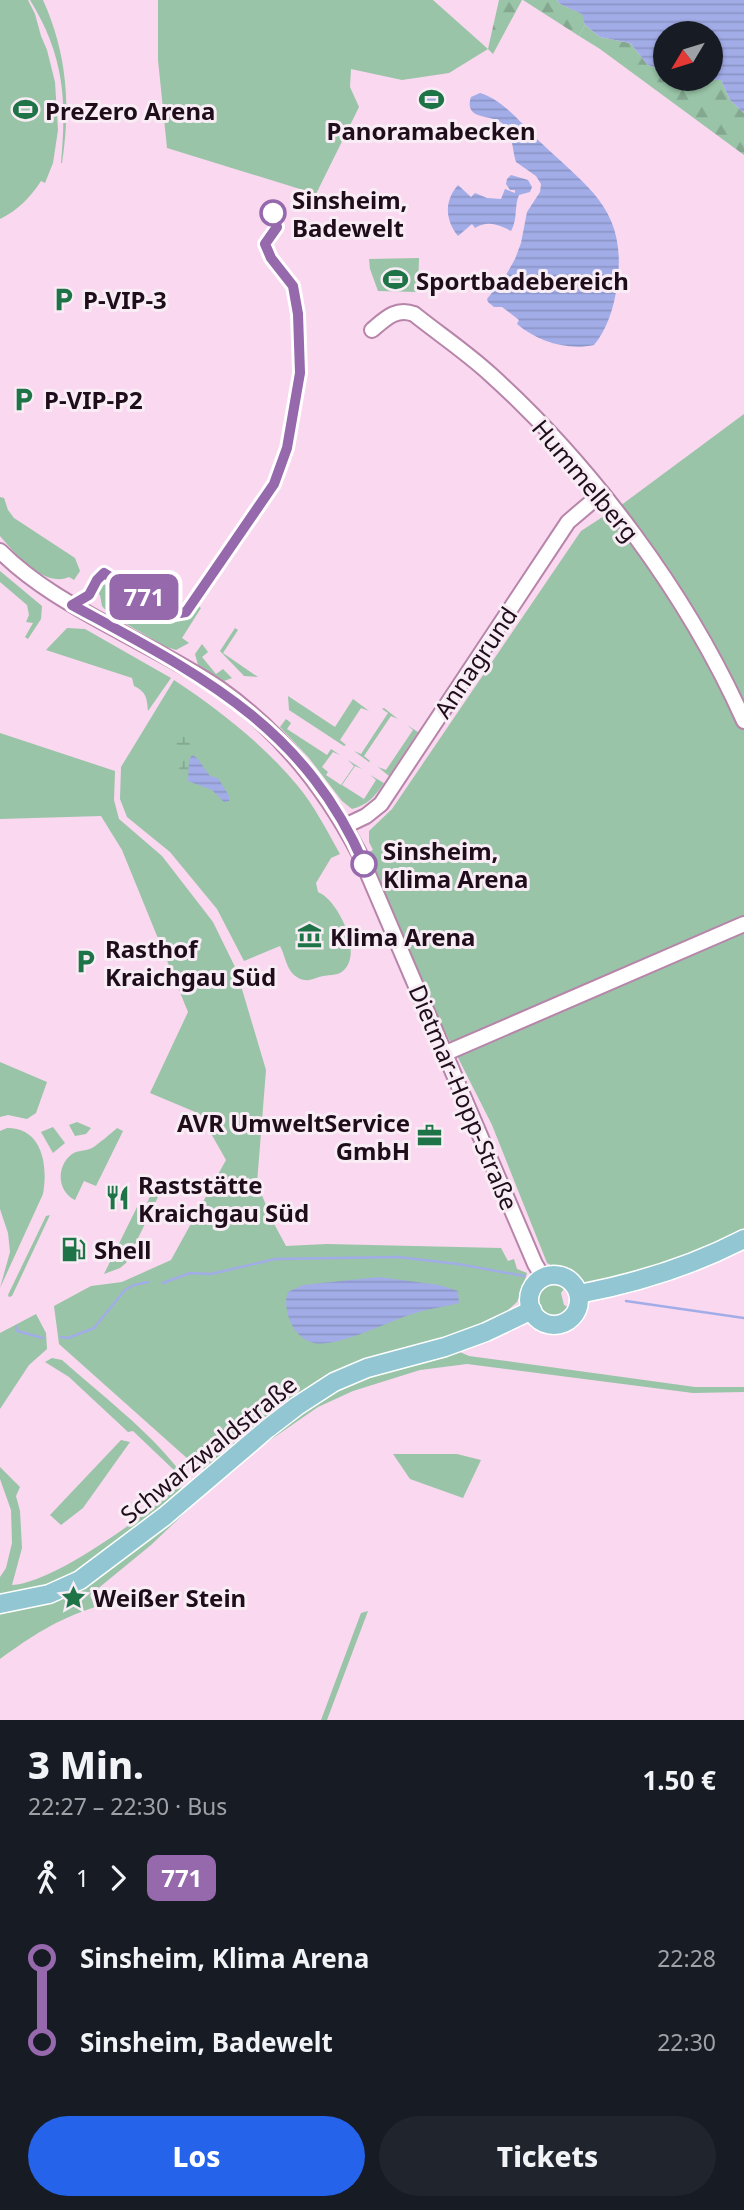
<!DOCTYPE html>
<html lang="de">
<head>
<meta charset="utf-8">
<style>
	body { margin:0; font-family:"Noto Sans",sans-serif; background:#20242c; color:#f1f3f6; height:100vh; display:flex; flex-direction:column; font-size:26px; white-space:nowrap }
	* { box-sizing:border-box; margin:0 }
	p { font-size:23px; color:#9ea1a6 }
	.icon { flex:none; width:38px; height:38px; fill:none; stroke:currentColor; stroke-width:2; stroke-linecap:round; stroke-linejoin:round }
	.map { position:relative; height:1720px; overflow:hidden }
	.panel { display:flex; flex-direction:column; background:#171b24; flex:1 }
	.panel>* { flex:none }
	.badge { padding:0 14px; border-radius:10px; font-size:24px; line-height:46px }
	.needle { width:46px; rotate:232deg }
	.buttons { position:absolute; left:653px; top:21px; display:grid; gap:14px }
	.buttons a { display:grid; place-items:center; width:70px; height:70px; border-radius:50%; background:#171b24; box-shadow:0 2px 5px #0004; font-size:35px }
	.map>.badge { position:absolute; translate:-50% -50%; box-shadow:0 0 0 4px #fff }
	.legs { display:flex; align-items:center; gap:10px; height:77px; padding:0 28px; font-size:23px }
	.legs p { margin-inline-start:auto }
	.head { display:flex; align-items:center; justify-content:space-between; height:119px; padding:0 28px }
	h1 { font-size:38px; font-weight:800; line-height:52px }
	.button { display:flex; gap:14px; margin-top:auto; padding:14px 28px }
	.button a { flex:1; height:80px; border-radius:42px; background:#2563eb; color:#fff; font-size:28px; font-weight:800; line-height:80px; text-align:center }
	.button a+a { background:#20242c; color:#f1f3f6 }
	ul { padding:0 28px; list-style:none }
	li { display:flex; align-items:center; gap:24px; height:84px; font-size:26px }
	li i { display:grid; place-items:center; width:10px; height:100%; margin:0 9px; background:currentColor }
	li i::after { content:''; width:18px; height:18px; margin:-9px; border:5px solid; border-radius:50%; background:#171b24 }
	li p { margin-inline-start:auto }
	li:first-child i { background:linear-gradient(#0000 50%,currentColor 0) }
	li:last-child i { background:linear-gradient(currentColor 50%,#0000 0) }
	.map>svg:first-child { display:block }
	.green { fill:#99c4a7 }
	.forest { fill:url(#forest-firs) }
	.wetland { fill:url(#wetland-marsh) }
	.water { fill:url(#water-rules) }
	.lines { fill:none; stroke-linecap:round; stroke-linejoin:round }
	.stream { stroke:#a2ade8; stroke-width:2.5 }
	.minor-casing { stroke:#b784aa; stroke-width:18 }
	.major-casing { stroke:#fff; stroke-width:21 }
	.minor { stroke:#fff; stroke-width:14 }
	.major { stroke:#91c6d2; stroke-width:18 }
	.line-1-casing { stroke:#fff; stroke-width:16 }
	.line-1 { stroke:#9668ac; stroke-width:10 }
	.stop-1-dot { fill:#fff; stroke:#9668ac; stroke-width:3.5 }
	.labels { text-anchor:middle; dominant-baseline:central; stroke-width:6; stroke-linejoin:round; paint-order:stroke }
	.poi-label { font-size:24px; font-weight:bold; fill:#1f0d1b; stroke:#f8edf5; text-anchor:start }
	.stop-label { font-size:24px; font-weight:bold; fill:#1f0d1b; stroke:#f8edf5; text-anchor:start }
	.street-label { font-size:24px; fill:#1f0d1b; stroke:#f8edf5 }
</style>
</head>
<body>
<div class="map">
<svg width="744" height="1720" viewBox="0 0 744 1720">
	<defs>
		<pattern id="forest-firs" width="22" height="20" patternUnits="userSpaceOnUse" patternTransform="scale(1.75)"><rect width="22" height="20" fill="#99c4a7"/><path d="M5 1l3.5 6h-7zM16 11l3.5 6h-7z" fill="#83a78f"/></pattern>
		<pattern id="wetland-marsh" width="20" height="14" patternUnits="userSpaceOnUse" patternTransform="scale(1.75)"><rect width="20" height="14" fill="#99c4a7"/><path d="M1 5h8M5 5V1M11 12h8M15 12V8" fill="none" stroke="#83a78f"/></pattern>
		<pattern id="water-rules" width="6" height="5" patternUnits="userSpaceOnUse" patternTransform="scale(1.75)"><rect width="6" height="5" fill="#a2ade8"/><path d="M0 2.5h6" fill="none" stroke="#8b94c6"/></pattern>
	</defs>
	<rect width="100%" height="100%" fill="#f9d8f0"/>
	<g class="green">
		<path d="M 0,0 L 28,0 L 35,14 L 41,36 L 47,50 L 55,82 L 58,130 L 53,163 L 45,183 L 41,181 C 30,198 18,210 0,219 Z"/>
		<path d="M 30,0 L 43,0 C 67,53 71,107 62,163 L 61,163 C 67,100 64,55 30,0 Z"/>
		<path d="M 158,0 L 433,0 L 488,49 L 449,73 L 402,80 L 351,69 L 350,87 L 359,107 L 316,194 L 167,148 L 158,60 Z"/>
		<path d="M 585,25 L 600,37 L 600,49 L 579,36 Z"/>
		<path d="M 419,258 L 418,292 L 378,291 L 370,269 L 369,259 Z"/>
		<path d="M 744,414 L 744,1232 L 699,1255 L 635,1274 L 586,1284 L 547,1263 L 492,1125 L 442,1026 L 367,853 L 373,850 L 369,842 L 369,831 L 392,809 L 581,531 L 624,503 Z"/>
		<path d="M 0,497 L 4,498 L 8,510 L 14,518 L 75,558 L 80,571 L 74,580 L 69,577 C 44,588 15,554 0,536 Z"/>
		<path d="M 0,571 L 42,606 L 41,619 L 28,639 L 25,637 L 33,623 L 26,622 L 29,615 L 27,605 L 0,582 Z"/>
		<path d="M 110,584 L 120,586 C 144,602 172,632 198,606 L 201,608 L 182,638 L 189,643 L 176,650 L 166,647 L 109,614 L 102,606 L 100,595 L 95,592 L 103,585 Z"/>
		<path d="M 67,628 L 85,629 L 171,678 L 148,711 C 147,697 146,692 134,686 L 132,678 L 46,650 Z"/>
		<path d="M 235,628 L 238,630 L 223,653 L 258,677 L 244,676 L 220,651 Z"/>
		<path d="M 202,644 L 208,652 L 202,657 L 216,674 L 223,669 L 232,678 L 224,681 L 198,665 L 195,654 Z"/>
		<path d="M 174,680 C 219,710 262,743 297,785 C 314,805 327,831 340,854 L 331,858 L 316,883 L 318,892 C 338,900 363,952 344,970 C 337,977 327,974 319,977 C 309,981 302,982 294,975 C 286,968 285,955 280,946 L 244,961 L 217,909 L 170,852 L 127,817 L 120,799 L 121,767 Z"/>
		<path d="M 288,696 L 335,727 L 353,699 L 369,711 L 361,708 L 340,740 L 346,745 L 344,746 L 289,710 Z"/>
		<path d="M 384,708 L 398,719 L 391,716 L 364,756 L 370,761 L 369,762 L 354,751 L 361,754 L 388,713 L 382,709 Z"/>
		<path d="M 286,719 L 291,723 L 287,729 L 327,755 L 331,749 L 340,755 L 333,752 L 322,767 L 328,772 L 326,775 L 341,785 L 354,766 L 348,760 L 362,769 L 355,766 L 342,785 L 364,799 L 376,780 L 370,775 L 384,783 C 375,796 368,805 352,809 L 342,801 L 309,758 L 280,727 Z"/>
		<path d="M 407,725 L 418,732 L 389,776 L 378,767 L 386,770 L 413,730 Z"/>
		<path d="M 0,733 L 115,771 L 114,800 L 119,819 L 162,856 L 213,922 L 236,969 L 266,1070 L 257,1183 L 272,1220 L 286,1246 L 327,1244 L 501,1248 L 508,1261 L 514,1259 L 517,1269 L 527,1273 L 522,1291 L 517,1302 L 507,1311 L 470,1333 L 360,1365 L 209,1469 L 198,1468 L 59,1344 L 54,1306 L 91,1286 L 122,1282 L 171,1260 L 226,1160 L 200,1114 L 150,1093 L 188,1012 L 122,850 L 101,816 L 0,819 Z"/>
		<path d="M 0,1062 L 47,1082 L 36,1113 L 27,1119 L 8,1115 L 0,1117 Z"/>
		<path d="M 77,1122 L 91,1128 L 86,1134 L 75,1136 L 69,1125 Z"/>
		<path d="M 53,1127 L 65,1143 L 53,1153 L 41,1132 Z"/>
		<path d="M 7,1128 C 43,1128 48,1166 43,1194 L 0,1288 L 10,1252 L 8,1233 L 0,1209 L 0,1131 Z"/>
		<path d="M 117,1128 L 123,1131 L 96,1186 L 84,1181 L 75,1200 C 57,1191 56,1166 72,1154 C 78,1150 86,1151 92,1148 C 96,1146 114,1131 117,1128 Z"/>
		<path d="M 156,1193 L 158,1197 L 126,1263 L 120,1268 L 104,1274 L 137,1207 L 144,1210 L 151,1194 Z"/>
		<path d="M 50,1215 L 12,1296 L 9,1297 L 8,1295 L 46,1216 Z"/>
		<path d="M 553,1281 L 566,1286 L 561,1293 L 564,1305 L 572,1309 C 565,1320 554,1323 543,1317 C 529,1303 534,1286 553,1281 Z"/>
		<path d="M 36,1314 L 46,1333 L 47,1349 L 29,1365 L 0,1409 L 0,1333 Z"/>
		<path d="M 453,1349 L 469,1356 L 695,1387 L 744,1387 L 744,1392 L 693,1393 L 467,1364 L 420,1370 L 353,1391 L 318,1407 L 263,1445 L 215,1484 L 151,1545 L 90,1595 L 95,1607 C 56,1620 33,1635 0,1659 L 0,1613 L 44,1601 L 270,1431 L 350,1380 Z"/>
		<path d="M 52,1358 L 62,1360 C 101,1395 146,1428 179,1470 L 177,1473 L 133,1431 L 128,1432 L 69,1377 L 45,1362 Z"/>
		<path d="M 121,1440 L 130,1442 L 83,1508 L 61,1525 L 50,1515 Z"/>
		<path d="M 393,1454 L 457,1454 L 481,1460 L 463,1498 L 410,1479 Z"/>
		<path d="M 0,1467 L 20,1487 L 16,1496 L 20,1511 L 22,1548 L 12,1585 C 55,1583 148,1513 182,1484 L 179,1496 L 77,1576 L 51,1586 L 0,1598 L 0,1577 L 6,1568 L 12,1543 L 11,1510 L 0,1479 Z"/>
		<path d="M 368,1611 L 327,1720 L 321,1720 L 361,1613 Z"/>
	</g>
	<g class="forest">
		<path d="M 499,0 L 522,0 L 493,54 L 488,49 Z"/>
		<path d="M 523,0 L 557,0 L 560,4 L 583,14 L 585,25 L 579,36 Z"/>
		<path d="M 600,37 L 630,43 L 648,65 L 665,71 L 665,79 L 721,80 L 730,100 L 744,113 L 744,155 L 600,49 Z"/>
	</g>
	<path class="wetland" d="M 173,732 C 185,734 192,744 195,756 L 192,755 L 189,760 L 188,776 L 184,775 L 179,770 L 180,764 L 183,761 L 181,753 L 169,741 Z"/>
	<g class="water">
		<path d="M 557,0 L 744,0 L 744,113 L 730,100 L 721,80 L 688,79 L 710,79 L 710,33 L 665,33 L 665,71 L 648,65 L 630,43 L 600,37 L 585,25 L 582,14 L 560,4 Z"/>
		<path d="M 434,88 L 441,92 L 429,111 L 421,106 Z"/>
		<path d="M 480,93 C 502,99 522,124 538,140 C 590,190 630,210 616,292 C 613,310 606,331 594,345 C 567,351 537,341 517,324 L 519,320 L 502,307 L 494,307 L 488,302 L 487,299 L 506,275 L 515,259 L 521,243 L 527,212 L 540,192 L 541,184 L 536,176 L 516,162 C 512,149 513,135 504,125 C 493,113 463,122 471,97 Z"/>
		<path d="M 511,175 L 528,180 L 532,187 L 530,192 L 519,195 C 514,206 518,219 511,231 C 499,225 488,220 475,228 L 472,224 L 458,236 C 445,220 444,201 458,185 L 471,197 L 475,193 L 487,198 L 501,199 L 505,189 L 515,193 L 515,190 L 510,190 L 506,184 L 507,179 Z"/>
		<path d="M 192,755 L 197,758 L 210,776 L 218,778 L 229,796 L 229,801 L 224,802 L 212,790 L 188,781 L 189,760 Z"/>
		<path d="M 379,1277 L 439,1285 L 458,1291 L 459,1303 C 443,1307 427,1309 412,1314 C 390,1321 336,1348 314,1343 C 304,1341 295,1332 291,1323 C 287,1314 284,1301 288,1292 L 303,1285 Z"/>
	</g>
	<g class="lines">
		<g class="stream">
			<path d="M 163,1283 L 190,1273 L 211,1274 L 275,1259 L 398,1257 L 458,1264 L 524,1276"/>
			<path d="M 626,1301 L 744,1318"/>
			<path d="M 16,1327 L 17,1331 L 43,1338"/>
			<path d="M 61,1337 L 68,1338 L 94,1328 L 125,1290 L 134,1285 L 148,1282"/>
		</g>
		<defs>
			<g id="minor">
				<path d="M 372,330 C 385,319 396,307 414,314 C 439,334 466,352 490,374 C 592,466 688,595 744,721"/>
				<path d="M 0,551 C 37,588 83,611 128,636 C 159,653 191,669 220,689 C 281,732 325,788 359,853 L 535,1264 L 543,1277"/>
				<path d="M 345,826 L 366,816 L 381,804 L 568,522 L 602,493"/>
				<path d="M 446,1053 L 744,924"/>
			</g>
			<g id="major">
				<circle cx="554" cy="1300" r="25"/>
				<path d="M 579,1294 C 637,1283 692,1266 744,1239"/>
				<path d="M 0,1604 L 49,1594 L 80,1580 L 165,1516 L 267,1429 L 297,1406 L 334,1382 L 367,1368 L 445,1347 L 486,1332 L 532,1310"/>
			</g>
		</defs>
		<use href="#minor" class="minor-casing"/>
		<use href="#major" class="major-casing"/>
		<use href="#minor" class="minor"/>
		<use href="#major" class="major"/>
	</g>
	<g class="lines">
		<defs>
			<path id="line-1" d="M 273,213 L 277,227 L 265,244 L 271,258 L 293,286 L 298,314 L 300,373 L 287,448 L 274,484 L 186,612 L 174,614 L 166,611 L 104,573 L 97,580 L 89,595 L 72,605 C 198,674 303,724 364,864"/>
		</defs>
		<use href="#line-1" class="line-1-casing"/>
		<use href="#line-1" class="line-1"/>
	</g>
	<defs>
		<symbol id="stadium-bare" viewBox="-9 -9 18 18"><path d="M0-5a6.5 5 0 1 0 0 10a6.5 5 0 1 0 0-10ZM-3.5-1.8h7v3.6h-7Z" fill="#1f7447" stroke="#f8edf5" stroke-width="2.5" paint-order="stroke"/></symbol>
		<symbol id="parking-bare" viewBox="-9 -9 18 18"><path d="M-3.5-5.5H1a3.5 3.5 0 0 1 0 7H-1V5.5H-3.5ZM-1-3.4V-.6H.8a1.4 1.4 0 0 0 0-2.8Z" fill="#1f7447" stroke="#f8edf5" stroke-width="2.5" paint-order="stroke"/></symbol>
		<symbol id="museum-bare" viewBox="-9 -9 18 18"><path d="M0-6L6-3V-2H-6V-3ZM-5-1h2V3h-2ZM-1-1h2V3h-2ZM3-1h2V3H3ZM-6 4H6V6H-6Z" fill="#1f7447" stroke="#f8edf5" stroke-width="2.5" paint-order="stroke"/></symbol>
		<symbol id="office-bare" viewBox="-9 -9 18 18"><path d="M-6-3h4V-5.5h4V-3h4V5H-6ZM-1-4.5V-3h2v-1.5ZM-6 0V1H6V0Z" fill="#1f7447" stroke="#f8edf5" stroke-width="2.5" paint-order="stroke"/></symbol>
		<symbol id="restaurant-bare" viewBox="-9 -9 18 18"><path d="M-5-6h1v4h1v-4h1v4h1v-4h1v5L-1.5 .5V6h-2V.5L-5-1ZM5-6V6H3V1.5H1.5Q1.5-4 5-6Z" fill="#1f7447" stroke="#f8edf5" stroke-width="2.5" paint-order="stroke"/></symbol>
		<symbol id="fuel-bare" viewBox="-9 -9 18 18"><path d="M-5.5-6h7V0h2V4h1.3V-2.5L3-4.5l.8-.8L6-3V5H2.5V1h-1V6h-7ZM-4.2-4.7v3.2H.2V-4.7Z" fill="#1f7447" stroke="#f8edf5" stroke-width="2.5" paint-order="stroke"/></symbol>
		<symbol id="sight-bare" viewBox="-9 -9 18 18"><path d="M0-6L1.8-2.2L6-1.7L2.9 1.2L3.7 5.4L0 3.3L-3.7 5.4L-2.9 1.2L-6-1.7L-1.8-2.2Z" fill="#1f7447" stroke="#f8edf5" stroke-width="2.5" paint-order="stroke"/></symbol>
	</defs>
	<g fill-rule="evenodd">
		<use href="#stadium-bare" x="414" y="82" width="35" height="35"/>
		<use href="#stadium-bare" x="8" y="92" width="35" height="35"/>
		<use href="#stadium-bare" x="378" y="262" width="35" height="35"/>
		<use href="#parking-bare" x="46" y="282" width="35" height="35"/>
		<use href="#parking-bare" x="6" y="382" width="35" height="35"/>
		<use href="#museum-bare" x="292" y="918" width="35" height="35"/>
		<use href="#parking-bare" x="68" y="944" width="35" height="35"/>
		<use href="#office-bare" x="412" y="1118" width="35" height="35"/>
		<use href="#restaurant-bare" x="100" y="1180" width="35" height="35"/>
		<use href="#fuel-bare" x="56" y="1232" width="35" height="35"/>
		<use href="#sight-bare" x="56" y="1580" width="35" height="35"/>
	</g>
	<g class="stop-1-dot">
		<circle cx="273" cy="213" r="12"/>
		<circle cx="364" cy="864" r="12"/>
	</g>
	<g class="labels">
		<g class="poi-label">
			<text x="45" y="110">PreZero Arena</text>
			<text x="431" y="130" text-anchor="middle">Panoramabecken</text>
			<text x="416" y="280">Sportbadebereich</text>
			<text x="83" y="299">P-VIP-3</text>
			<text x="44" y="399">P-VIP-P2</text>
			<text x="330" y="936">Klima Arena</text>
			<text x="105" y="948">Rasthof<tspan x="105" dy="28">Kraichgau Süd</tspan></text>
			<text x="410" y="1122" text-anchor="end">AVR UmweltService<tspan x="410" dy="28">GmbH</tspan></text>
			<text x="138" y="1184">Raststätte<tspan x="138" dy="28">Kraichgau Süd</tspan></text>
			<text x="94" y="1249">Shell</text>
			<text x="93" y="1597">Weißer Stein</text>
		</g>
		<g class="stop-label">
			<text x="292" y="199">Sinsheim,<tspan x="292" dy="28">Badewelt</tspan></text>
			<text x="383" y="850">Sinsheim,<tspan x="383" dy="28">Klima Arena</tspan></text>
		</g>
		<g class="street-label">
			<text transform="translate(586 480) rotate(50)">Hummelberg</text>
			<text transform="translate(475 662) rotate(-56)">Annagrund</text>
			<text transform="translate(464 1097) rotate(67)">Dietmar-Hopp-Straße</text>
			<text transform="translate(208 1449) rotate(-39)">Schwarzwaldstraße</text>
		</g>
	</g>
</svg>
<div class="buttons">
<a><svg class="needle" viewBox="-14 -14 28 28"><path d="M0-13l5 13h-10z" fill="#e53935"/><path d="M0 13l5-13h-10z" fill="#9ea1a6"/></svg></a>
</div>
<b class="badge" style="left:144px;top:597px;background:#9668ac;color:#fff">771</b>
</div>
<section class="panel">
<div class="head"><div><h1>3 Min.</h1><p>22:27 – 22:30 · Bus</p></div><b>1.50 €</b></div>
<div class="legs"><svg class="icon" aria-label="walk" viewBox="0 0 24 24"><circle cx="13" cy="4" r="2"/><path d="M13 8l-2 6 4 7M11 14l-3 7M7 12l3-4h3l4 4"/></svg>1<svg class="icon" aria-label="forward" viewBox="0 0 24 24"><path d="M9 5l7 7-7 7"/></svg><b class="badge" style="background:#9668ac;color:#fff">771</b></div>
<ul>
<li><i style="color:#9668ac"></i><b>Sinsheim, Klima Arena</b><p>22:28</p></li>
<li><i style="color:#9668ac"></i><b>Sinsheim, Badewelt</b><p>22:30</p></li>
</ul>
<div class="button"><a>Los</a><a>Tickets</a></div>
</section>
</body>
</html>
